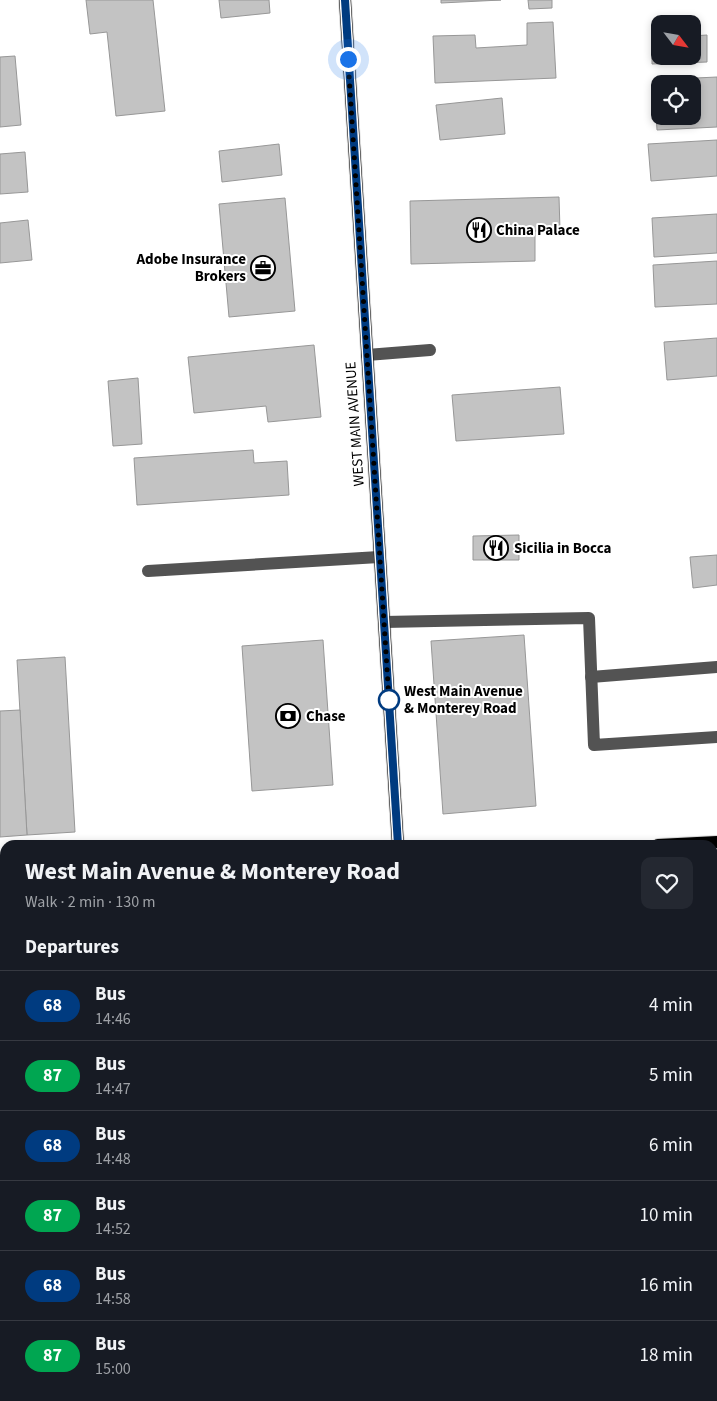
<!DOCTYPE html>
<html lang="en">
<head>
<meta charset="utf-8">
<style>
	body { margin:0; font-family:"Source Sans 3",sans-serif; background:#242831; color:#f1f3f6; height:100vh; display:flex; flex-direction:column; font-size:19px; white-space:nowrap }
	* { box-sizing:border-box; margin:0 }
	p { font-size:16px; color:#9ea1a6 }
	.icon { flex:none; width:28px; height:28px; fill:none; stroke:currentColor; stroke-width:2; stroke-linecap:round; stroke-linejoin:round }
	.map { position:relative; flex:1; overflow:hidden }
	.sheet { position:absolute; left:0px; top:840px; width:718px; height:561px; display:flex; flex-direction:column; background:#171b24; border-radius:15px 15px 0 0; box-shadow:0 2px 8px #0003 }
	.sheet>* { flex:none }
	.badge { padding:0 10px; border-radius:16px; font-size:18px; line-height:32px }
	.needle { width:32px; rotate:121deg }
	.tools { position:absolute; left:651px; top:15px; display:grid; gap:10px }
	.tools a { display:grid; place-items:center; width:50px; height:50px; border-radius:10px; background:#171b24; box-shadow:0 2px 8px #0003; font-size:25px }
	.you { position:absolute; width:25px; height:25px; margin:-12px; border:4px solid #fff; border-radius:50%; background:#1a73e8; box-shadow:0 0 0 8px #1a73e833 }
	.map>.badge { position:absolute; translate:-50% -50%; box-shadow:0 0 0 2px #fff }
	h2 { padding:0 25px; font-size:19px; line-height:45px }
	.round { display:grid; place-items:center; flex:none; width:52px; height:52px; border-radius:10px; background:#242831 }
	.summary { display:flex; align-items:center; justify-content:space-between; height:85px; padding:0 25px }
	h1 { font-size:24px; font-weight:700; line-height:38px }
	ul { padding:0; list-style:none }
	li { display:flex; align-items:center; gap:15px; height:70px; padding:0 25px; border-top:1px solid #363941 }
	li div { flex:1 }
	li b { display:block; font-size:19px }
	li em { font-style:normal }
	li .badge { min-width:55px; font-weight:700; text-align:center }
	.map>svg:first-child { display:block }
	.building { fill:#c3c3c3; stroke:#979797; fill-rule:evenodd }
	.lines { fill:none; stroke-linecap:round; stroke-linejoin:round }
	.major-casing { stroke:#dbdbdb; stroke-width:14 }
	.minor { stroke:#535353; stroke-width:12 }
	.major { stroke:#000; stroke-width:12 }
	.line-casing { stroke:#fff; stroke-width:11 }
	.line { stroke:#003b80; stroke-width:8 }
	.walk { stroke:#000; stroke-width:5; stroke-dasharray:0 9 }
	.stop-dot { fill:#fff; stroke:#003b80; stroke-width:2.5 }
	.labels { text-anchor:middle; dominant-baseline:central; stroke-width:4; stroke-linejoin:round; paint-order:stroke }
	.poi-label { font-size:15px; font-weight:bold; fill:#000; stroke:#fff; text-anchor:start }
	.street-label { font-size:15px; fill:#000; stroke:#fff }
	.stop-label { font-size:15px; font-weight:bold; fill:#000; stroke:#fff; text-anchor:start }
</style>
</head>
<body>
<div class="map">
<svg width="717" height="1401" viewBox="0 0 717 1401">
	<rect width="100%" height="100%" fill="#fff"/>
	<g class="building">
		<path d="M 86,0 L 153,0 L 165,111 L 116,116 L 107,32 L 90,34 Z"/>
		<path d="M 219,0 L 269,0 L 270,13 L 221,18 Z"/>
		<path d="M 441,0 L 501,0 L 441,3 Z"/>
		<path d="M 528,0 L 552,0 L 552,8 L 529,9 Z"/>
		<path d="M 553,22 L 556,78 L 435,83 L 433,36 L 475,35 L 476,48 L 527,45 L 527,23 Z"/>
		<path d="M 707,35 L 707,62 L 652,64 L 652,37 L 660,37 L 660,56 L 692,56 L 692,36 Z"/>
		<path d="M 15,56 L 21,125 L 0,127 L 0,57 Z"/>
		<path d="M 717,77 L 717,127 L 657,130 L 654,80 ZM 660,84 L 692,84 L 692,116 L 660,116 Z"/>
		<path d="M 502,98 L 505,134 L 440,140 L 436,105 Z"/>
		<path d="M 717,140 L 717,176 L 651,181 L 648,144 Z"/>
		<path d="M 279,144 L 282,175 L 222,182 L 219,151 Z"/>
		<path d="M 25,152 L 28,192 L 0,194 L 0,154 Z"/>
		<path d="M 559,197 L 560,230 L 535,231 L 535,261 L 411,264 L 410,201 Z"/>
		<path d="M 285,198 L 295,311 L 229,317 L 219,204 Z"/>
		<path d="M 717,214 L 717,253 L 654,257 L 652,218 Z"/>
		<path d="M 28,220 L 32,260 L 0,263 L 0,223 Z"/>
		<path d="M 717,261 L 717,304 L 655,307 L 653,265 Z"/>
		<path d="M 717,338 L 717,376 L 667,380 L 664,342 Z"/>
		<path d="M 314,345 L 321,417 L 268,422 L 266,406 L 194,413 L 188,357 Z"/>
		<path d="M 138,378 L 142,444 L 113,446 L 108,381 Z"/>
		<path d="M 560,387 L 564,434 L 456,441 L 452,395 Z"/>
		<path d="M 253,450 L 254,463 L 287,461 L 289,495 L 137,505 L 134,458 Z"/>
		<path d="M 519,535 L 519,560 L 473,560 L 473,536 Z"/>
		<path d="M 717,555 L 717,585 L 693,588 L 690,557 Z"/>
		<path d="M 524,635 L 536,806 L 443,814 L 431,641 Z"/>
		<path d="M 323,640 L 333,785 L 252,791 L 242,646 Z"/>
		<path d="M 65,657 L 75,832 L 27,835 L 17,660 Z"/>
		<path d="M 20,710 L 27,835 L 0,837 L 0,711 Z"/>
		<path d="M 0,1012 L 5,1053 L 5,1147 L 0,1147 Z"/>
		<path d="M 5,1153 L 5,1206 L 0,1206 L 0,1154 Z"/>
		<path d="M 712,1227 L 717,1247 L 717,1268 L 712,1269 Z"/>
		<rect x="0" y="1245" width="5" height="57"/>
		<path d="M 717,1304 L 717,1347 L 712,1348 L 712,1305 Z"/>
		<rect x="0" y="1311" width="5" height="35"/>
		<path d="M 0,1359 L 5,1359 L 5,1379 L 0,1380 Z"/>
		<path d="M 7,1396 L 80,1396 L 80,1400 L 8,1401 Z"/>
		<path d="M 587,1396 L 663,1396 L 664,1401 L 588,1401 Z"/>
	</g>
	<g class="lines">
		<defs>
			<g id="major">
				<path d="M 345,0 L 398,845"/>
				<path d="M 658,845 L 717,842"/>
				<path d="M 0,885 L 5,885"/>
				<path d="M 712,911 L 717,910"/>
				<path d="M 0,963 L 5,963"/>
				<path d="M 526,1396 L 528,1401"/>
			</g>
		</defs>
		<use href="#major" class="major-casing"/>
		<g class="minor">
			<path d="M 367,355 L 430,350"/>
			<path d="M 148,571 L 379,557"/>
			<path d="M 384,622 L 589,618 L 594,745 L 717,737"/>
			<path d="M 591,677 L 717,667"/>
		</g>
		<use href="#major" class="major"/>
	</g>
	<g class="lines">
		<defs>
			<path id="line" d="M 345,0 L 398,845"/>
		</defs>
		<use href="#line" class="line-casing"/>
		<use href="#line" class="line"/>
		<path class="walk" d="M 348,59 L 389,700"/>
	</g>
	<defs>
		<symbol id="restaurant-ring" viewBox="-11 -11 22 22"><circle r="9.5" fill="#fff" stroke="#000" stroke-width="1.5"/><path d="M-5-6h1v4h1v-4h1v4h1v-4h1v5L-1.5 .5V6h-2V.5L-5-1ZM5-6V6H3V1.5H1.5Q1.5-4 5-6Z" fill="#000"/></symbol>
		<symbol id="office-ring" viewBox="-11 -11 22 22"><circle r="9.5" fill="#fff" stroke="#000" stroke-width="1.5"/><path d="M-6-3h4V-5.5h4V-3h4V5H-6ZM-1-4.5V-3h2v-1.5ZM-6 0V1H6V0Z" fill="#000"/></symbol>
		<symbol id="bank-ring" viewBox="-11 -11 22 22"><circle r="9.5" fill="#fff" stroke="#000" stroke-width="1.5"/><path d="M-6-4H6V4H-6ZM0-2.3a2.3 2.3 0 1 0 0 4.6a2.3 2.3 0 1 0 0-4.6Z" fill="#000"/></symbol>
	</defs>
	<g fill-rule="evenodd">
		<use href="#restaurant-ring" x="465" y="216" width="28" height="28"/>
		<use href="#office-ring" x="249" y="254" width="28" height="28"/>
		<use href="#restaurant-ring" x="482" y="534" width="28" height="28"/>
		<use href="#bank-ring" x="274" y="702" width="28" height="28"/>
	</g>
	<circle class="stop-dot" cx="389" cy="700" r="10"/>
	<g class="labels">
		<g class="poi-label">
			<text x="496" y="230">China Palace</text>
			<text x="246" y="259" text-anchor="end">Adobe Insurance<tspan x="246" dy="17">Brokers</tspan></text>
			<text x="514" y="548">Sicilia in Bocca</text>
			<text x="306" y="716">Chase</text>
		</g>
		<g class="street-label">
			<text transform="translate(355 424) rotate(-94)">WEST MAIN AVENUE</text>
		</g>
		<g class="stop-label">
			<text x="404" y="691">West Main Avenue<tspan x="404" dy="17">&amp; Monterey Road</tspan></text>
		</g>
	</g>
</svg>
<div class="tools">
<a><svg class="needle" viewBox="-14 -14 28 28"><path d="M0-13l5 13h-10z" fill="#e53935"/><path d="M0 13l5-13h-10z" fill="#9ea1a6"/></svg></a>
<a><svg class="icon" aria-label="locate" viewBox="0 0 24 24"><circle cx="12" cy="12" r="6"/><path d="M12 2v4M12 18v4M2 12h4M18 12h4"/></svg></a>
</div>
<div class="you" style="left:348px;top:59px"></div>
<section class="sheet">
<div class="summary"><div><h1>West Main Avenue &amp; Monterey Road</h1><p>Walk · 2 min · 130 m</p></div><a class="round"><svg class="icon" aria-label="heart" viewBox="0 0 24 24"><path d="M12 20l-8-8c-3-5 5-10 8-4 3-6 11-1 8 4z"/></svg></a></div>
<h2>Departures</h2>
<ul>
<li><span class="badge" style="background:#003b80;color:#fff">68</span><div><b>Bus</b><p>14:46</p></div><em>4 min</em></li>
<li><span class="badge" style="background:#00a651;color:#fff">87</span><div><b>Bus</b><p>14:47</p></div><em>5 min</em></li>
<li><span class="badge" style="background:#003b80;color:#fff">68</span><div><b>Bus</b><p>14:48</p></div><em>6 min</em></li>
<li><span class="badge" style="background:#00a651;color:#fff">87</span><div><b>Bus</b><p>14:52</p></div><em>10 min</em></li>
<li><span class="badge" style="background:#003b80;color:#fff">68</span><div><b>Bus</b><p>14:58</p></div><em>16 min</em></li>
<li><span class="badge" style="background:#00a651;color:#fff">87</span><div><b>Bus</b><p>15:00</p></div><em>18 min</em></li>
</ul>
</section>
</div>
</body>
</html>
